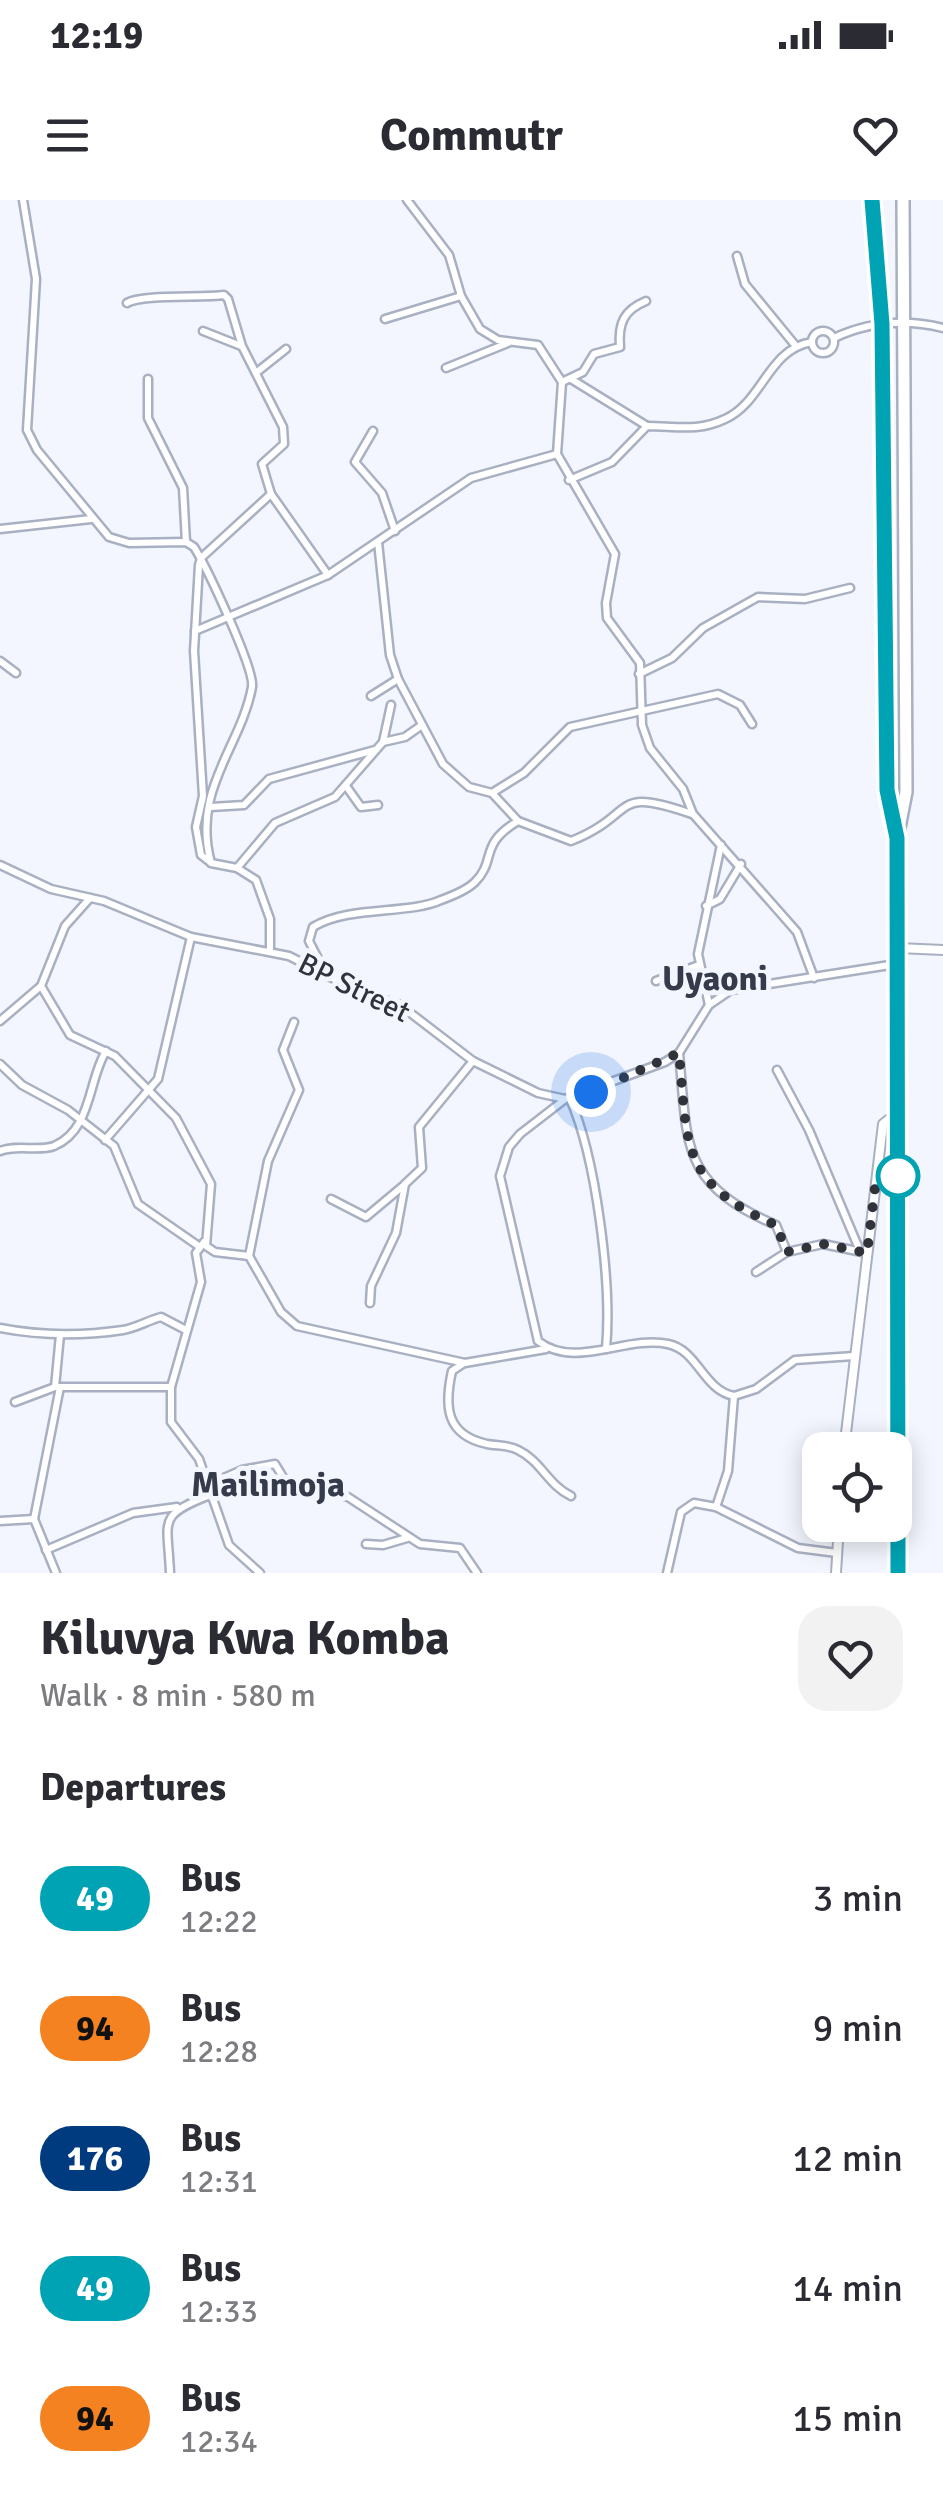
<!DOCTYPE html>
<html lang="en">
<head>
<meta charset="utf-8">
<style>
	body { margin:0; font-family:Signika,sans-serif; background:#f2f2f3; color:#2b2b33; height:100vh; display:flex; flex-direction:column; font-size:38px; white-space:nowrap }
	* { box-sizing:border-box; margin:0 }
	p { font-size:32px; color:#7c7c81 }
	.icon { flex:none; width:55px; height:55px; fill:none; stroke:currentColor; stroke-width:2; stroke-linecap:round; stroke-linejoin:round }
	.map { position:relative; height:1373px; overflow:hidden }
	.panel { display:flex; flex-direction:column; background:#fff; flex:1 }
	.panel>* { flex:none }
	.badge { padding:0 20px; border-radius:32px; font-size:35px; line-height:65px }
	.tools { position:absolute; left:802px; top:1232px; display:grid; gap:20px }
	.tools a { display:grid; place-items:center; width:110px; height:110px; border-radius:20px; background:#fff; box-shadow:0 5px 25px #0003; font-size:50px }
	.you { position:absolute; width:50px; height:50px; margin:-25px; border:8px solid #fff; border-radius:50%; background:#1a73e8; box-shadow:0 0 0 15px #1a73e833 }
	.map>.badge { position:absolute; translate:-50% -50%; box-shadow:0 0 0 5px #fff }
	h2 { padding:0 40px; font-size:38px; line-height:90px }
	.round { display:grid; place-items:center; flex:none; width:105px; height:105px; border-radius:30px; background:#f2f2f3 }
	.summary { display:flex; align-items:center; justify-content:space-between; height:170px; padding:0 40px }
	h1 { font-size:48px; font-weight:800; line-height:75px }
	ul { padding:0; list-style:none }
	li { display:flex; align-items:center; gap:30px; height:130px; padding:0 40px }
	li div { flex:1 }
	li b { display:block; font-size:38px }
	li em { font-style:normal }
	li .badge { min-width:110px; font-weight:700; text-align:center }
	.status { display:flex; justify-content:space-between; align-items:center; height:70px; padding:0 50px; background:#fff; direction:ltr }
	.status svg { height:28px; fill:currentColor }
	header { display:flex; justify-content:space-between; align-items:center; height:130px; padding:0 40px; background:#fff; font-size:45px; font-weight:800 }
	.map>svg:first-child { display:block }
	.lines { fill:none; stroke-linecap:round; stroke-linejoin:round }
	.street-casing { stroke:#a8b0c2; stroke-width:11 }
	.secondary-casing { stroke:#a8b0c2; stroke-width:12 }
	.highway-casing { stroke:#a8b0c2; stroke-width:16 }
	.street { stroke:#fff; stroke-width:6 }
	.secondary { stroke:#fff; stroke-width:8 }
	.highway { stroke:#fff; stroke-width:11 }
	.line-casing { stroke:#fff; stroke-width:22 }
	.line { stroke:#00a3b4; stroke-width:15 }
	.walk { stroke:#30333a; stroke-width:10; stroke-dasharray:0 18 }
	.stop-dot { fill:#fff; stroke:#00a3b4; stroke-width:5 }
	.labels { text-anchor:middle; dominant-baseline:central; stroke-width:10; stroke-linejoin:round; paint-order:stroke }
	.street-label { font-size:30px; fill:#30333a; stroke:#f3f6fe }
	.quarter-label { font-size:35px; font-weight:bold; fill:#353b4a; stroke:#f3f6fe }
</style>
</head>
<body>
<div class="status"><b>12:19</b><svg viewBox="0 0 49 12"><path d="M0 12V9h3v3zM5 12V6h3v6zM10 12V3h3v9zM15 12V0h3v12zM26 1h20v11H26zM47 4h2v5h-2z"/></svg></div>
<header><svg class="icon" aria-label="menu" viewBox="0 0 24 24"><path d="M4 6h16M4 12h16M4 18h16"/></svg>Commutr<svg class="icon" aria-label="heart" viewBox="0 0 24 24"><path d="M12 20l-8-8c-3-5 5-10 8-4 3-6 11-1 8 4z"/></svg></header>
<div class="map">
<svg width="943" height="1373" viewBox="0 0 943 1373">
	<rect width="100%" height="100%" fill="#f3f6fe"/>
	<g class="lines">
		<defs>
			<g id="street">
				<path d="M 23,0 L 36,79 L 27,230 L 37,250 L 109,337 L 129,343 L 186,342 L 194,347 C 206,366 255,469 252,487 C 241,547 191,590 211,663 L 237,668 L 256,680 L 270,719 L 270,750"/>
				<path d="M 407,0 L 449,55 L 461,96 L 480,129 L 498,140 L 538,145 L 562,182 L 557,254 L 615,354 L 606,403 L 607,418 L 640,463 L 642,525 L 650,548 L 683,589 L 693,614 L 797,732 L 814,778"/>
				<path d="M 737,56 L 745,84 L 795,145"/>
				<path d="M 127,103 C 141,94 201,98 224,95 L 228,99 L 242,146 L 283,227 L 284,244 L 262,264 L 271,294 L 328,375"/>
				<path d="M 385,119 L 461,96"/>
				<circle cx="823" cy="142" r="11"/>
				<path d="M 203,131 L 241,146"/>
				<path d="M 834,138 C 868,122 906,119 943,128"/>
				<path d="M 446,168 L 508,143"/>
				<path d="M 257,172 L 286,149"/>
				<path d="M 148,179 L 148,218 L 183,288 L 186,342"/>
				<path d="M 571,179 L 647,226"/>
				<path d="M 562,182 L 583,172 L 594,154 L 620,147 C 618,123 624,110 646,101"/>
				<path d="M 373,231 L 355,262 L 382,293 L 395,331"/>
				<path d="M 569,280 L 612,262 L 647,226 C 675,226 698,232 725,219 C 763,202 768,149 812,142"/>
				<path d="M 0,329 L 91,319"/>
				<path d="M 378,342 L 390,455 L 398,479 L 443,564 L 469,587 L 492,593 L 518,621"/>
				<path d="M 195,431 L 328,375 L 471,278 L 557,254"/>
				<path d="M 0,461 L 16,473"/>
				<path d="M 639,474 L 672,458 L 703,428 L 758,397 L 805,399 L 850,388"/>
				<path d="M 371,496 L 398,479"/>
				<path d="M 383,542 L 391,505"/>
				<path d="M 346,586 L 361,607 L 378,605"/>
				<path d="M 492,593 L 524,573 L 570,527 L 718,494 L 740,505 L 752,524"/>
				<path d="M 211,607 L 244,605 L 269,579 L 375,550"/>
				<path d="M 210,662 L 201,655 L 196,627 L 203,596 L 194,451 L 199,365 L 201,358 L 271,294"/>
				<path d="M 0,665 L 51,689 L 104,701 L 191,737 L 289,756 L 358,791 L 400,805 L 473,861 L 538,893 L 565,899 L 665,862 L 679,853 L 709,805 L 731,790 L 896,764"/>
				<path d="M 237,668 L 275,623 L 335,597 L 383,542 L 405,537 L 422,525"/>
				<path d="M 706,706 L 720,699 L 741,664"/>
				<path d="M 326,774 L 309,741 L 313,727 C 349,705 408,715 441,700 C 452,696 467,690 475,682 C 497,660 478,645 518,621 L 571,641 C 639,614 609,585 692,614"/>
				<path d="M 656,781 L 699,765"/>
				<path d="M 41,786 L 70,835 L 115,856 L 176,918 L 211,984 L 206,1046 L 215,1052 L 249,1056"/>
				<path d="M 709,805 L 698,754 L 721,645"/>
				<path d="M 0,821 L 41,786 L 65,726 L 90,698"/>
				<path d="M 294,822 L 283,850 L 299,890 L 268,961 L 249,1056 L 281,1112 L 297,1126 L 465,1163 L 546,1149"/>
				<path d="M 679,853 C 688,945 679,983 776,1025 L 787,1052 L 823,1044 L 867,1053"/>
				<path d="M 0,864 L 22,885 L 68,910 L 114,946 L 138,1004 L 200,1047"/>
				<path d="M 777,870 L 809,930 L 860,1051"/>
				<path d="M 570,899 C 596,957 612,1084 606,1149"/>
				<path d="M 564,900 L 520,934 L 509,947 L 500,976 L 538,1141 C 575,1170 626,1135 668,1144 C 698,1150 703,1190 734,1196 L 756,1189 L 795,1160 L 854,1156"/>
				<path d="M 105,940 L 158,879 L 191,737"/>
				<path d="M 0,951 C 18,944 38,952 54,946 C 92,930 88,880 106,851"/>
				<path d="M 331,999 L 366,1017 L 403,986"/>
				<path d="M 204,1042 L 196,1053 L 201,1082 L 171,1187 L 171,1222 L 199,1259 L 229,1345 L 260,1373"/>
				<path d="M 756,1072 L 787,1052"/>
				<path d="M 370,1103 L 371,1086 L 396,1033 L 405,984 L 422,968 L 419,927 L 473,861"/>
				<path d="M 0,1128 C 41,1136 82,1136 123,1130 C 136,1128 149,1120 161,1117 L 184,1129"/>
				<path d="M 464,1163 L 452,1171 C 444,1207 446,1235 487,1244 C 498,1246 509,1245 518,1250 C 541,1261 548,1285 571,1296"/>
				<path d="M 55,1187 L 60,1135"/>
				<path d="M 15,1202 L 55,1187 L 171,1187"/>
				<path d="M 210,1284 L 242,1270 L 275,1264 L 286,1282 L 348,1297 L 420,1344 L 460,1348 L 477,1373"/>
				<path d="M 716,1307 L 728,1271 L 734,1196"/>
				<path d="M 34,1319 L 60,1187"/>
				<path d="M 0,1321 L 34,1319 L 56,1373"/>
				<path d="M 366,1344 L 383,1345 L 407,1338"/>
				<path d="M 46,1350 L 133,1313 L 177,1307"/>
				<path d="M 170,1373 C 168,1320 156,1316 210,1295"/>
				<path d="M 667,1373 L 681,1312 L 694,1303 L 716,1307 L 798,1348 L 837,1353"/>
			</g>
			<g id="secondary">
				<path d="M 898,748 L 943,750"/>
				<path d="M 844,1250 L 883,924 L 897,913"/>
				<path d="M 836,1373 L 839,1325"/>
			</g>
			<g id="highway">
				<path d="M 873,0 L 883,124 L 887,590 L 896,634"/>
				<path d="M 899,1373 L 896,716 L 897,638 L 906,592 L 903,0"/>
			</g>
		</defs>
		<use href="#street" class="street-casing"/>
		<use href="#secondary" class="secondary-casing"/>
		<use href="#highway" class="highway-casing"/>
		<use href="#street" class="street"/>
		<use href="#secondary" class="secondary"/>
		<use href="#highway" class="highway"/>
	</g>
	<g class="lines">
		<defs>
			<path id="line" d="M 872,0 L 882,124 L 887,590 L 897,638 L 898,1373"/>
		</defs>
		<use href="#line" class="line-casing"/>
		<use href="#line" class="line"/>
		<path class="walk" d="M 591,892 L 679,853 C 688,945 679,983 776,1025 L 787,1052 L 823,1044 L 867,1053 L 875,988 L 898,976"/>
	</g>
	<circle class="stop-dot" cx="898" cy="976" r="20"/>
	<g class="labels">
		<g class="street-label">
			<text transform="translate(354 788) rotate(26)">BP Street</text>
		</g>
		<g class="quarter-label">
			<text x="715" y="778">Uyaoni</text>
			<text x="268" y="1284">Mailimoja</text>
		</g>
	</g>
</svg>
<div class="tools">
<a><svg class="icon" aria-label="locate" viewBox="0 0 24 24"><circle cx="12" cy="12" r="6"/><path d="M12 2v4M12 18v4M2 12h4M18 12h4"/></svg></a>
</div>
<div class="you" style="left:591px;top:892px"></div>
</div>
<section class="panel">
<div class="summary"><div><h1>Kiluvya Kwa Komba</h1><p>Walk · 8 min · 580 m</p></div><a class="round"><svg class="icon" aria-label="heart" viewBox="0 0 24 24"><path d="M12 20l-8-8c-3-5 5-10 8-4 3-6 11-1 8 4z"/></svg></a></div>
<h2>Departures</h2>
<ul>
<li><span class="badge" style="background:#00a3b4;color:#fff">49</span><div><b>Bus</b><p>12:22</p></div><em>3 min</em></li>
<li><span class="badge" style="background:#f58220;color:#111">94</span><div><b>Bus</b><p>12:28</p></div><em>9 min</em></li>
<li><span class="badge" style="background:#003b80;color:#fff">176</span><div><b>Bus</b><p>12:31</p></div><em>12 min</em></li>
<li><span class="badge" style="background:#00a3b4;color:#fff">49</span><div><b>Bus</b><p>12:33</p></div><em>14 min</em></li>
<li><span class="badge" style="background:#f58220;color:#111">94</span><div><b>Bus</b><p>12:34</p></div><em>15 min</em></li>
</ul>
</section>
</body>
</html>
